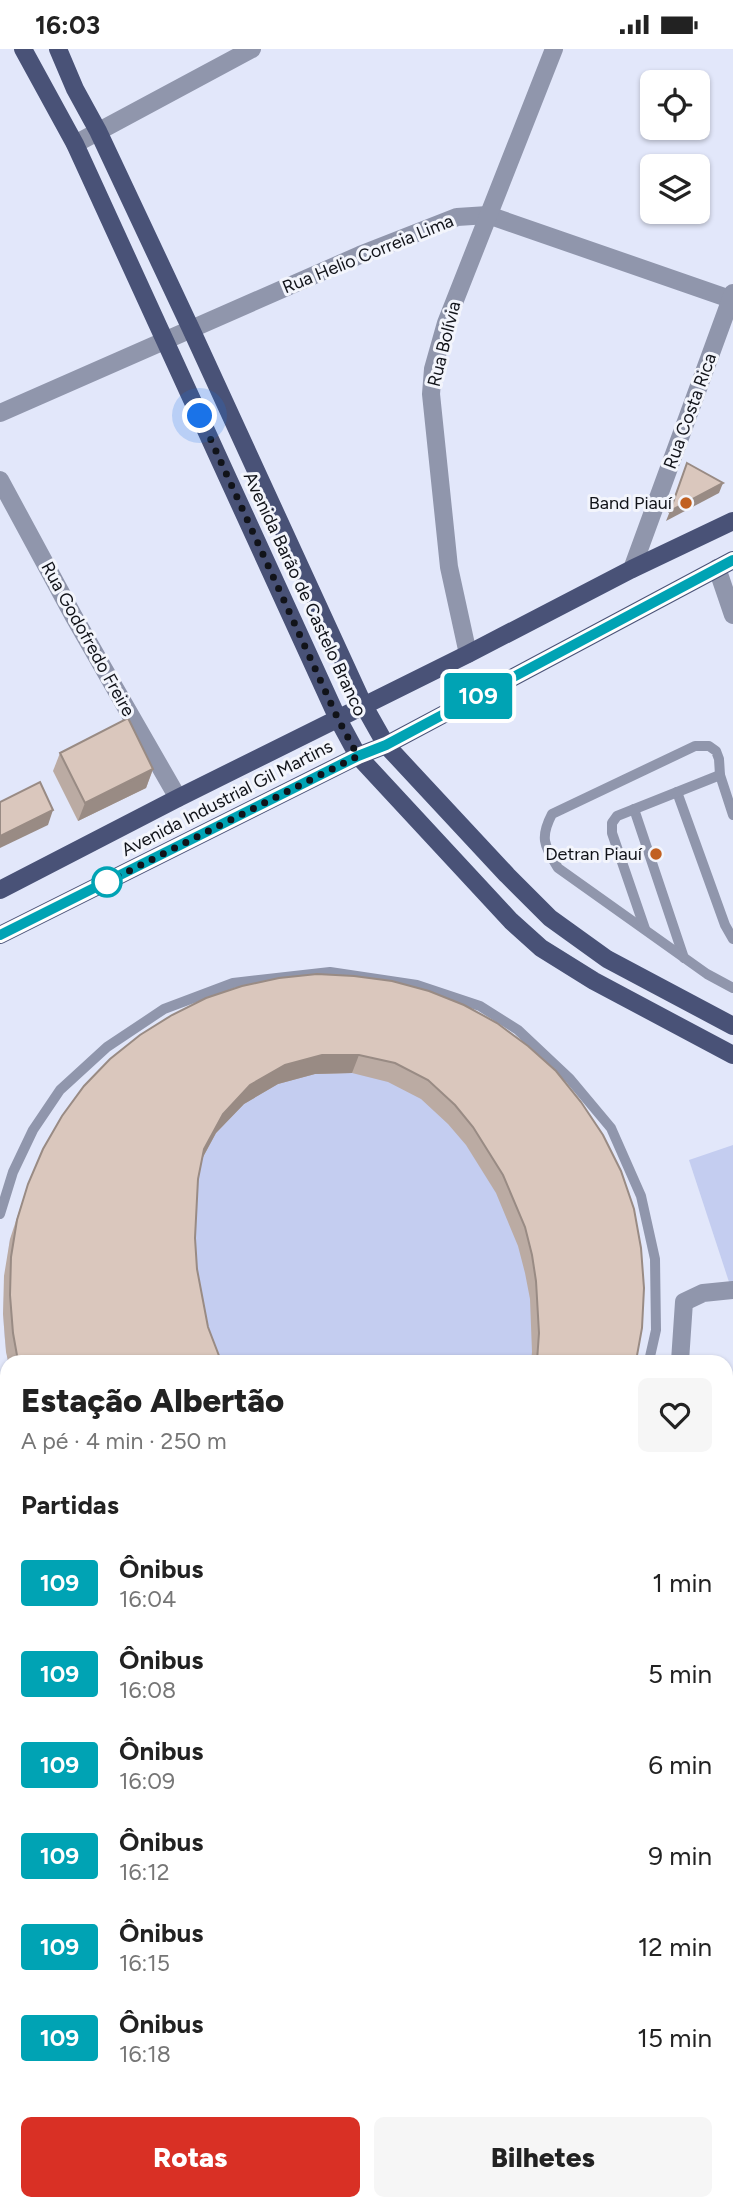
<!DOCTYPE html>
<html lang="pt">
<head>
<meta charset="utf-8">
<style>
	body { margin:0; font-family:Figtree,sans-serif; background:#f6f6f6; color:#222; height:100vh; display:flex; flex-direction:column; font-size:26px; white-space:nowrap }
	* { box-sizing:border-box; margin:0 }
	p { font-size:23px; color:#767676 }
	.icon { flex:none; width:38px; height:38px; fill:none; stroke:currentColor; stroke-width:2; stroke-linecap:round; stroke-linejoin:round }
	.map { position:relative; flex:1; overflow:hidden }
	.side { position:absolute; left:0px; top:1306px; width:733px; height:856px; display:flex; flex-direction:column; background:#fff; border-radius:21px 21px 0 0; box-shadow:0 2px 5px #0004 }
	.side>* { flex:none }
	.badge { padding:0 14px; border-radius:5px; font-size:24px; line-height:46px }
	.buttons { position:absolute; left:640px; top:21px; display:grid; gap:14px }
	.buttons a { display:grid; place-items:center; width:70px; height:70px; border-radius:10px; background:#fff; box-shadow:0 2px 5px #0004; font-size:35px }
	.you { position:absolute; width:35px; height:35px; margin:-18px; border:5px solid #fff; border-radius:50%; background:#1a73e8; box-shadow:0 0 0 10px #1a73e833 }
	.map>.badge { position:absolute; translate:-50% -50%; box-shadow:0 0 0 4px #fff }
	h2 { padding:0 21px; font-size:26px; line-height:63px }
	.round { display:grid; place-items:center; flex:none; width:74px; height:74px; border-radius:10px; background:#f6f6f6 }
	.summary { display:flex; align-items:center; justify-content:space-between; height:119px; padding:0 21px }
	h1 { font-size:33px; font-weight:800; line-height:52px }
	.button { display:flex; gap:14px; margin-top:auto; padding:14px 21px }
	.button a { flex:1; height:80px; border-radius:10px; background:#d93025; color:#fff; font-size:28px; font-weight:800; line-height:80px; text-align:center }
	.button a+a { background:#f6f6f6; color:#222 }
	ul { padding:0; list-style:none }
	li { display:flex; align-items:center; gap:21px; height:91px; padding:0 21px }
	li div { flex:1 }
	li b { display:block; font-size:26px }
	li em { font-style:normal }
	li .badge { min-width:77px; font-weight:700; text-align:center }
	.status { display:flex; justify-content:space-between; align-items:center; height:49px; padding:0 35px; background:#fff; direction:ltr }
	.status svg { height:19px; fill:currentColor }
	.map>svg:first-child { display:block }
	.green { fill:#c4cdf0 }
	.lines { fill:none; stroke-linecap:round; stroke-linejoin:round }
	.service { stroke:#9096ac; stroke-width:10 }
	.minor { stroke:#9096ac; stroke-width:18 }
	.primary { stroke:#495277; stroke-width:18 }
	.wall { fill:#bbaba3 }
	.shaded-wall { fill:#998b84 }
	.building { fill:#dac7bd; stroke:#998b84; stroke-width:2 }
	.line-casing { stroke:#fff; stroke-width:16 }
	.line { stroke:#00a3b4; stroke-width:10 }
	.walk { stroke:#111319; stroke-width:7; stroke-dasharray:0 12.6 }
	.poi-dot { fill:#c16021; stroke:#f3f5fc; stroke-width:2.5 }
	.stop-dot { fill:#fff; stroke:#00a3b4; stroke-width:3.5 }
	.labels { text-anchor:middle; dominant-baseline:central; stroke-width:6; stroke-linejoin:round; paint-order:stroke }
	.street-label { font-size:18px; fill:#111319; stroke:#f3f5fc }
	.poi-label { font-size:18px; fill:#111319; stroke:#f3f5fc; text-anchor:end }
</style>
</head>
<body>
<div class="status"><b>16:03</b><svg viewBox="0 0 49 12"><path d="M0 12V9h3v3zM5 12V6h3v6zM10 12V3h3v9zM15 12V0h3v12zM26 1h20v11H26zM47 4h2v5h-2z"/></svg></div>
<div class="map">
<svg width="733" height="2160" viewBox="0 0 733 2160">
	<rect width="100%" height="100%" fill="#e2e7fa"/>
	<g class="green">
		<path d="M 385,951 L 632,1312 L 8,1312 C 0,1272 4,1231 10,1190 Z"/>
		<path d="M 733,1096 L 733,1235 L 730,1236 L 689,1111 Z"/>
	</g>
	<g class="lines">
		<g class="service">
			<path d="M 677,743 L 725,876 L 733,890"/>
			<path d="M 634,760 L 684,909"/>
			<path d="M 733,766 L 720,726 L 719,710 L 716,702 L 709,697 L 695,697 L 552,765 C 539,790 545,797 558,819 L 707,925 L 733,939"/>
			<path d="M 645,880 L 612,784 L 612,774 L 617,767 L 720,726"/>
			<path d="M 0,1165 L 13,1123 L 33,1081 L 60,1041 L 107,998 L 164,960 L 233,934 L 330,923 L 417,936 L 480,957 L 518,981 L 570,1030 L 611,1079 L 641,1147 L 655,1210 L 656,1281 L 649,1312"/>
			<path d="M 0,1339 L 7,1360"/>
			<path d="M 0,1404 L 7,1429"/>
			<path d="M 0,1604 L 7,1601"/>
			<path d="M 0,1641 L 7,1655"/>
			<path d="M 0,1698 L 7,1695"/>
		</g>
		<g class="minor">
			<path d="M 75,95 L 252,0"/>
			<path d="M 0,364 L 360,206 L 457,168 L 488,166 L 733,251"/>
			<path d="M 0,431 L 74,568 L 178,749"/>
			<path d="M 717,519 L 733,566"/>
			<path d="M 632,520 L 733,244"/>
			<path d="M 468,605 L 449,518 L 431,345 L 433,320 L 446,274 L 554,0"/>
			<path d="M 680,1312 L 684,1253 L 703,1244 L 733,1241"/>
			<path d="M 726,1384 L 733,1385"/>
			<path d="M 0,1457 L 7,1457"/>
			<path d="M 726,1476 L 733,1476"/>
			<path d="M 726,1525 L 733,1525"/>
			<path d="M 726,1618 L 733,1617"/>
			<path d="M 726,1693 L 733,1710"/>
			<path d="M 726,1739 L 733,1737"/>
			<path d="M 726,1873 L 733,1870"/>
			<path d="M 726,1901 L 733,1915"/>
			<path d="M 0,1950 L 7,1947"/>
			<path d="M 0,2133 L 7,2130"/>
			<path d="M 726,2142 L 733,2156"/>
			<path d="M 353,2154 L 356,2160"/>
			<path d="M 474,2154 L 477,2160"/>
			<path d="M 598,2154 L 601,2160"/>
			<path d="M 220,2160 L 231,2154"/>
		</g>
		<g class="primary">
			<path d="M 23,0 L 75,95 L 338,670 L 358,707 L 511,872 L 541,899 L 594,932 L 733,1006"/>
			<path d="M 58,0 L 75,40 L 98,82 L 191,280 L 364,657 L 386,696 L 507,826 L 550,869 L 607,910 L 733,977"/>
			<path d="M 0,841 L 178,749 L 468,605 L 632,520 L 733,472"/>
			<path d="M 0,886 L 358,707 L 386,696 L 733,511"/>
		</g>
	</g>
	<g class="wall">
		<path d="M 60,704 L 153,720 L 146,739 L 78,772 L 53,722 Z"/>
		<path d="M 392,932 L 636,1312 L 531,1312 L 532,1303 L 530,1250 L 525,1224 L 518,1197 L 496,1144 L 466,1096 L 448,1075 L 421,1050 L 388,1033 L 352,1024 L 315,1025 L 278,1035 L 244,1055 L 216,1084 L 202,1110 L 198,1130 L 195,1189 L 197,1220 L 208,1278 L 221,1312 L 8,1312 L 6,1303 L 3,1265 L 4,1227 L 10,1190 L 28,1135 Z"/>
		<path d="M 7,2149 L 7,2154 L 215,2154 L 218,2160 L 3,2160 Z"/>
		<path d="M 489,2154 L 594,2154 L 602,2160 L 492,2160 Z"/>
	</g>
	<g class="shaded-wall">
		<path d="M 723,434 L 719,444 L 666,472 L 670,462 Z"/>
		<path d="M 153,720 L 146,739 L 78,772 L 85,754 Z"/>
		<path d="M 53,761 L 48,776 L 0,799 L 0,787 Z"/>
		<path d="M 322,1006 L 359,1006 L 352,1024 L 315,1025 L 278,1035 L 244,1055 L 216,1084 L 197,1119 L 204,1100 L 223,1065 L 250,1036 L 285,1016 Z"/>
	</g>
	<g class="building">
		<path d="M 687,414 L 723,434 L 670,462 Z"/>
		<path d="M 128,669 L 153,720 L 85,754 L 60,704 Z"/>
		<path d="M 40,733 L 53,761 L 0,787 L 0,753 Z"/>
		<path d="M 317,925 L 354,927 L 392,932 L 429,942 L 464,956 L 497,974 L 528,997 L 556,1022 L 581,1053 L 603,1086 L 621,1122 L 634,1160 L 641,1199 L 644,1239 L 642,1279 L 636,1312 L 537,1312 L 539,1284 L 536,1232 L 532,1206 L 525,1178 L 503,1126 L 473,1078 L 455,1056 L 428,1031 L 395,1014 L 359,1006 L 322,1006 L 285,1016 L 250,1036 L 223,1065 L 204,1100 L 198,1130 L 195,1189 L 197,1220 L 208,1278 L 221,1312 L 18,1312 L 13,1284 L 10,1246 L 11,1208 L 17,1171 L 28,1135 L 43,1100 L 62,1067 L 84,1037 L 110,1010 L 140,986 L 172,966 L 206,949 L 242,937 L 279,929 Z"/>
		<path d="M 9,2154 L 215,2154 L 218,2160 L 12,2160 Z"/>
		<path d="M 241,2154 L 350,2154 L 353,2160 L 229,2160 Z"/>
		<path d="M 497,2154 L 594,2154 L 602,2160 L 500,2160 Z"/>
		<path d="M 614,2154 L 713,2154 L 716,2160 L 607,2160 L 614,2156 Z"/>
	</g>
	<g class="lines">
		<defs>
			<path id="line" d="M 0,886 L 358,707 L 386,696 L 733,511"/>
		</defs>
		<use href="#line" class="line-casing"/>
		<use href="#line" class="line"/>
		<path class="walk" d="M 107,833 L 358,707 L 338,670 L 200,367"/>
	</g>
	<g class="poi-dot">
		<circle cx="686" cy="454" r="7"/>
		<circle cx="656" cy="805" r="7"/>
	</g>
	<circle class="stop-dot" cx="107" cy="833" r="14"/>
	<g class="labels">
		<g class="street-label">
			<text transform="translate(368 205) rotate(-22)">Rua Helio Correia Lima</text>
			<text transform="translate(444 295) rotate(-76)">Rua Bolívia</text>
			<text transform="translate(690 362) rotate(-70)">Rua Costa Rica</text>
			<text transform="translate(305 545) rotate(65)">Avenida Barão de Castelo Branco</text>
			<text transform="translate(88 590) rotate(61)">Rua Godofredo Freire</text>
			<text transform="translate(227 749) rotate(-27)">Avenida Industrial Gil Martins</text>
		</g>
		<g class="poi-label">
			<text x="672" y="454">Band Piauí</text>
			<text x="642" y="805">Detran Piauí</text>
		</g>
	</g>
</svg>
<div class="buttons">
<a><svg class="icon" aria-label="locate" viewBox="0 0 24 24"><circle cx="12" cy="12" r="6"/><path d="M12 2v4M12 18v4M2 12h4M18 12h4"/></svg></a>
<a><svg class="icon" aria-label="layers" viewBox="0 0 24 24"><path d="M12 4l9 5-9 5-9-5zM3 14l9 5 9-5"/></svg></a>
</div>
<div class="you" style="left:200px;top:367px"></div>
<b class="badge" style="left:478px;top:647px;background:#00a3b4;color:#fff">109</b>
<section class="side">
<div class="summary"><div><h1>Estação Albertão</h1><p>A pé · 4 min · 250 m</p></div><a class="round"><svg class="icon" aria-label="heart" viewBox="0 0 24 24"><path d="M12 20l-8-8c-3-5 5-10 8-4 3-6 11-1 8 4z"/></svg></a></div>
<h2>Partidas</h2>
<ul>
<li><span class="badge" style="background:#00a3b4;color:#fff">109</span><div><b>Ônibus</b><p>16:04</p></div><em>1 min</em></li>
<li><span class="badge" style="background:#00a3b4;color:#fff">109</span><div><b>Ônibus</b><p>16:08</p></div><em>5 min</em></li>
<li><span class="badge" style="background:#00a3b4;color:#fff">109</span><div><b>Ônibus</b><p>16:09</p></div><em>6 min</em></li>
<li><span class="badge" style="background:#00a3b4;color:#fff">109</span><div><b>Ônibus</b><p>16:12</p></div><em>9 min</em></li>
<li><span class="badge" style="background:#00a3b4;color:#fff">109</span><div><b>Ônibus</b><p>16:15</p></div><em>12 min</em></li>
<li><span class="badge" style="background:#00a3b4;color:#fff">109</span><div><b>Ônibus</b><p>16:18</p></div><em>15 min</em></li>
</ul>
<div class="button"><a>Rotas</a><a>Bilhetes</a></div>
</section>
</div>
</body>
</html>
